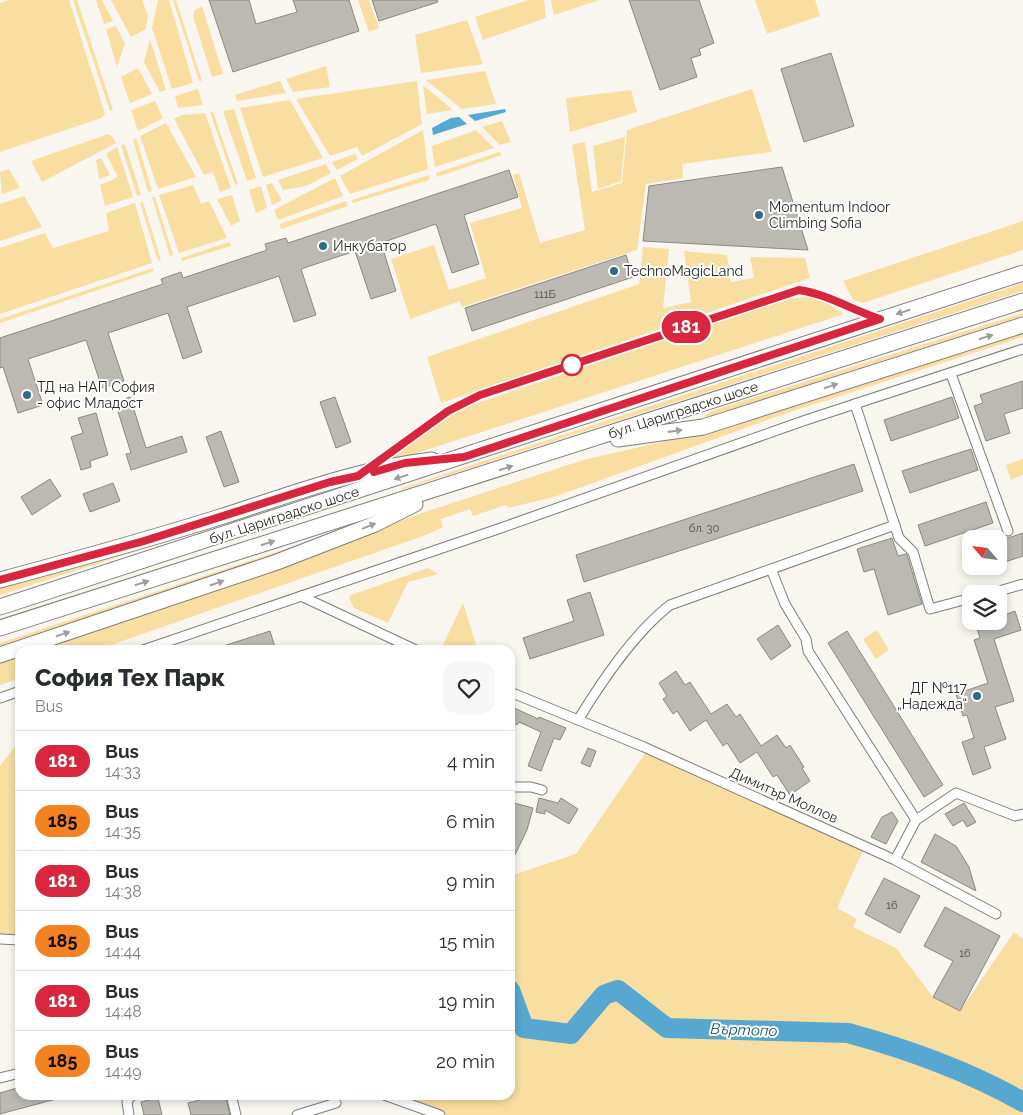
<!DOCTYPE html>
<html lang="en">
<head>
<meta charset="utf-8">
<style>
	body { margin:0; font-family:Raleway,sans-serif; background:#f7f7f7; color:#2b2b33; height:100vh; display:flex; flex-direction:column; font-size:19px; white-space:nowrap }
	* { box-sizing:border-box; margin:0 }
	p { font-size:16px; color:#7c7c81 }
	.icon { flex:none; width:28px; height:28px; fill:none; stroke:currentColor; stroke-width:2; stroke-linecap:round; stroke-linejoin:round }
	.map { position:relative; flex:1; overflow:hidden }
	.side { position:absolute; left:15px; top:645px; width:500px; height:455px; display:flex; flex-direction:column; background:#fff; border-radius:15px; box-shadow:0 2px 8px #0003 }
	.side>* { flex:none }
	.badge { padding:0 10px; border-radius:16px; font-size:18px; line-height:32px }
	.needle { width:32px; rotate:298deg }
	.tools { position:absolute; left:962px; top:530px; display:grid; gap:10px }
	.tools a { display:grid; place-items:center; width:45px; height:45px; border-radius:10px; background:#fff; box-shadow:0 2px 8px #0003; font-size:25px }
	.map>.badge { position:absolute; translate:-50% -50%; box-shadow:0 0 0 2px #fff }
	.round { display:grid; place-items:center; flex:none; width:52px; height:52px; border-radius:15px; background:#f7f7f7 }
	.head { display:flex; align-items:center; justify-content:space-between; height:85px; padding:0 20px }
	h1 { font-size:24px; font-weight:800; line-height:38px }
	ul { padding:0; list-style:none }
	li { display:flex; align-items:center; gap:15px; height:60px; padding:0 20px; border-top:1px solid #e1e1e2 }
	li div { flex:1 }
	li b { display:block; font-size:19px }
	li em { font-style:normal }
	li .badge { min-width:55px; font-weight:700; text-align:center }
	.map>svg:first-child { display:block }
	.green { fill:#f8dea1 }
	.water { fill:#56a8d1 }
	.lines { fill:none; stroke-linecap:round; stroke-linejoin:round }
	.river { stroke:#56a8d1; stroke-width:20 }
	.building { fill:#bcb9b3; stroke:#8b8883 }
	.minor-casing { stroke:#7f7d77; stroke-width:11 }
	.trunk-casing { stroke:#7f7d77; stroke-width:17 }
	.minor { stroke:#fff; stroke-width:9 }
	.trunk { stroke:#fff; stroke-width:15 }
	.oneway { fill:#9f9e9d }
	.line-casing { stroke:#fff; stroke-width:11 }
	.line { stroke:#d7263d; stroke-width:8 }
	.poi-dot { fill:#326984; stroke:#fff; stroke-width:2 }
	.stop-dot { fill:#fff; stroke:#d7263d; stroke-width:2.5 }
	.labels { text-anchor:middle; dominant-baseline:central; stroke-width:4; stroke-linejoin:round; paint-order:stroke }
	.number-label { font-size:11px; fill:#4e4c48 }
	.poi-label { font-size:14px; fill:#292825; stroke:#fff; text-anchor:start }
	.street-label { font-size:14px; fill:#292825; stroke:#fff }
	.water-label { font-size:15px; font-style:italic; fill:#135471; stroke:#fff }
</style>
</head>
<body>
<div class="map">
<svg width="1023" height="1115" viewBox="0 0 1023 1115">
	<rect width="100%" height="100%" fill="#f9f6f0"/>
	<g class="green">
		<path d="M 9,0 L 69,0 L 105,114 L 101,118 L 0,152 L 0,3 Z"/>
		<path d="M 73,0 L 77,0 L 113,110 L 110,111 Z"/>
		<path d="M 96,0 L 102,0 L 113,21 L 104,24 Z"/>
		<path d="M 111,0 L 142,0 L 148,16 L 146,29 L 131,37 Z"/>
		<path d="M 158,0 L 169,0 L 193,83 L 172,89 L 152,28 Z"/>
		<path d="M 173,0 L 176,0 L 202,81 L 199,81 Z"/>
		<path d="M 358,0 L 369,0 L 379,28 L 369,32 Z"/>
		<path d="M 528,0 L 544,0 L 546,18 L 483,40 L 475,17 Z"/>
		<path d="M 551,0 L 599,0 L 554,15 Z"/>
		<path d="M 755,0 L 815,0 L 820,16 L 767,34 Z"/>
		<path d="M 202,6 L 223,74 L 212,77 L 193,16 L 195,10 Z"/>
		<path d="M 467,20 L 483,64 L 421,73 L 415,35 Z"/>
		<path d="M 116,26 L 125,44 L 117,67 L 106,29 Z"/>
		<path d="M 150,39 L 166,90 L 160,92 L 144,62 Z"/>
		<path d="M 326,66 L 330,87 L 293,92 L 286,79 Z"/>
		<path d="M 138,68 L 152,94 L 130,103 L 121,77 Z"/>
		<path d="M 485,71 L 496,104 L 462,109 L 426,80 Z"/>
		<path d="M 280,81 L 286,93 L 237,101 L 235,95 Z"/>
		<path d="M 417,81 L 422,124 L 362,156 L 357,147 L 330,156 L 296,99 Z"/>
		<path d="M 423,85 L 453,110 L 427,114 Z"/>
		<path d="M 198,89 L 203,105 L 178,108 L 175,96 Z"/>
		<path d="M 752,89 L 772,152 L 682,164 L 683,178 L 646,184 L 637,250 L 462,307 L 460,301 L 410,319 L 391,259 L 434,245 L 449,290 L 486,278 L 470,223 L 522,208 L 513,175 L 519,173 L 540,243 L 585,230 L 572,145 L 585,142 L 592,192 L 622,183 L 627,130 Z"/>
		<path d="M 631,90 L 637,112 L 570,132 L 566,98 Z"/>
		<path d="M 290,100 L 323,158 L 263,177 L 240,108 Z"/>
		<path d="M 155,101 L 163,118 L 138,131 L 131,110 Z"/>
		<path d="M 234,109 L 256,178 L 247,181 L 223,111 Z"/>
		<path d="M 210,112 L 213,112 L 238,184 L 235,185 Z"/>
		<path d="M 205,113 L 231,188 L 220,192 L 213,172 L 204,175 L 174,119 L 182,115 Z"/>
		<path d="M 502,121 L 511,142 L 500,145 L 482,127 Z"/>
		<path d="M 166,123 L 196,177 L 158,189 L 140,136 Z"/>
		<path d="M 423,130 L 428,169 L 350,194 L 340,176 Z"/>
		<path d="M 476,130 L 494,148 L 435,167 L 432,146 Z"/>
		<path d="M 108,134 L 113,138 L 116,143 L 42,182 L 31,161 Z"/>
		<path d="M 625,137 L 621,181 L 598,189 L 593,146 Z"/>
		<path d="M 136,138 L 152,191 L 148,192 L 133,140 Z"/>
		<path d="M 125,144 L 141,195 L 137,196 L 121,145 Z"/>
		<path d="M 117,147 L 133,197 L 105,206 L 100,185 L 118,177 L 106,154 Z"/>
		<path d="M 499,152 L 502,155 L 437,177 L 436,173 Z"/>
		<path d="M 355,154 L 358,159 L 337,170 L 332,162 Z"/>
		<path d="M 101,158 L 110,175 L 99,179 L 96,160 Z"/>
		<path d="M 326,164 L 331,173 L 306,186 L 283,190 L 278,180 Z"/>
		<path d="M 9,169 L 20,188 L 2,194 L 0,172 Z"/>
		<path d="M 429,175 L 429,180 L 353,203 L 352,200 Z"/>
		<path d="M 335,178 L 343,196 L 278,220 L 274,210 Z"/>
		<path d="M 272,183 L 282,200 L 272,205 L 266,185 Z"/>
		<path d="M 193,185 L 201,204 L 209,201 L 227,238 L 179,253 L 159,195 Z"/>
		<path d="M 261,186 L 267,208 L 256,213 L 249,190 Z"/>
		<path d="M 232,195 L 240,221 L 231,226 L 217,199 Z"/>
		<path d="M 24,196 L 42,227 L 0,241 L 0,204 Z"/>
		<path d="M 152,197 L 155,197 L 173,255 L 170,256 Z"/>
		<path d="M 346,201 L 348,206 L 281,229 L 280,224 Z"/>
		<path d="M 143,202 L 161,260 L 158,261 L 140,203 Z"/>
		<path d="M 135,203 L 152,263 L 0,314 L 0,248 L 45,233 L 53,248 L 109,231 L 106,213 Z"/>
		<path d="M 1023,221 L 1023,250 L 863,303 L 853,300 L 843,281 Z"/>
		<path d="M 229,242 L 231,246 L 182,261 L 181,258 Z"/>
		<path d="M 643,247 L 669,249 L 663,308 L 691,302 L 684,251 L 727,255 L 731,282 L 754,278 L 750,257 L 805,258 L 810,278 L 441,403 L 427,357 L 639,284 Z"/>
		<path d="M 153,268 L 154,271 L 0,323 L 0,319 Z"/>
		<path d="M 1023,283 L 1023,291 L 401,490 L 402,488 Z"/>
		<path d="M 807,297 L 825,302 L 844,314 L 393,461 L 383,461 L 433,425 L 466,407 L 787,299 Z"/>
		<path d="M 1023,313 L 1023,316 L 821,380 L 821,382 L 708,417 L 704,416 L 714,410 Z"/>
		<path d="M 1023,332 L 1023,337 L 781,415 L 554,497 L 508,508 L 506,505 L 473,516 L 470,509 L 441,519 L 443,527 L 426,535 L 111,645 L 111,648 L 106,650 L 32,650 L 357,538 L 413,516 L 583,460 L 710,431 Z"/>
		<path d="M 1023,459 L 1023,475 L 1011,480 L 1006,465 Z"/>
		<path d="M 300,501 L 177,538 L 0,595 L 0,588 Z"/>
		<path d="M 319,538 L 282,554 L 0,648 L 0,643 Z"/>
		<path d="M 428,568 L 438,574 L 408,582 L 388,623 L 354,608 L 349,598 L 351,595 Z"/>
		<path d="M 463,603 L 478,650 L 449,650 L 442,647 Z"/>
		<path d="M 877,630 L 889,650 L 876,659 L 863,639 Z"/>
		<path d="M 20,654 L 20,678 L 0,685 L 0,661 Z"/>
		<path d="M 20,740 L 20,940 L 0,939 L 0,766 Z"/>
		<path d="M 648,749 L 865,846 L 837,908 L 857,919 L 853,927 L 896,948 L 933,997 L 960,1011 L 1014,932 L 1023,939 L 1023,1115 L 440,1115 L 384,1095 L 510,1095 L 510,876 L 576,854 Z"/>
	</g>
	<g class="water">
		<path d="M 505,109 L 506,112 L 475,121 L 468,115 Z"/>
		<path d="M 459,117 L 467,124 L 433,135 L 432,128 L 451,118 Z"/>
	</g>
	<g class="lines">
		<path class="river" d="M 510,990 L 524,1028 L 571,1034 L 604,995 L 618,990 L 667,1028 L 848,1033 C 907,1049 970,1072 1023,1102"/>
	</g>
	<g class="building">
		<path d="M 209,0 L 249,0 L 256,24 L 297,12 L 293,0 L 349,0 L 359,31 L 233,72 Z"/>
		<path d="M 372,0 L 437,0 L 438,2 L 379,21 Z"/>
		<path d="M 629,0 L 699,0 L 714,43 L 699,49 L 701,55 L 691,58 L 697,77 L 660,90 Z"/>
		<path d="M 831,53 L 854,126 L 804,142 L 781,69 Z"/>
		<path d="M 782,167 L 808,250 L 643,241 L 649,186 Z"/>
		<path d="M 509,170 L 518,197 L 464,215 L 479,264 L 452,273 L 436,224 L 381,243 L 396,291 L 371,299 L 355,251 L 301,269 L 316,315 L 294,322 L 279,276 L 187,307 L 202,352 L 183,359 L 168,313 L 108,333 L 124,381 L 102,388 L 86,340 L 28,359 L 43,405 L 18,413 L 3,367 L 0,368 L 0,338 L 163,284 L 161,279 L 181,272 L 183,278 L 267,250 L 265,244 L 286,238 L 288,243 Z"/>
		<path d="M 626,255 L 633,277 L 472,331 L 465,308 Z"/>
		<path d="M 1023,381 L 1023,408 L 1004,414 L 1010,433 L 986,441 L 974,406 L 983,403 L 980,395 Z"/>
		<path d="M 130,397 L 146,448 L 182,436 L 187,452 L 131,470 L 126,454 L 131,453 L 115,402 Z"/>
		<path d="M 335,397 L 351,442 L 336,448 L 320,402 Z"/>
		<path d="M 952,397 L 959,418 L 891,441 L 884,420 Z"/>
		<path d="M 96,413 L 108,455 L 90,461 L 91,467 L 81,470 L 71,437 L 83,433 L 78,418 Z"/>
		<path d="M 221,431 L 239,482 L 224,487 L 206,437 Z"/>
		<path d="M 971,449 L 978,470 L 910,493 L 902,471 Z"/>
		<path d="M 854,464 L 863,491 L 584,582 L 576,555 Z"/>
		<path d="M 50,479 L 61,496 L 32,515 L 21,497 Z"/>
		<path d="M 113,483 L 120,501 L 90,512 L 83,494 Z"/>
		<path d="M 986,502 L 993,523 L 925,546 L 918,525 Z"/>
		<path d="M 1023,533 L 1023,556 L 1005,562 L 999,541 Z"/>
		<path d="M 892,538 L 898,556 L 906,554 L 907,555 L 922,604 L 888,615 L 874,569 L 864,572 L 857,549 Z"/>
		<path d="M 590,592 L 604,635 L 530,659 L 523,638 L 574,621 L 567,600 Z"/>
		<path d="M 1015,611 L 1021,630 L 994,639 L 1014,701 L 995,707 L 1006,739 L 984,747 L 991,768 L 973,775 L 962,742 L 974,738 L 967,715 L 963,716 L 956,694 L 988,683 L 974,640 L 980,638 L 976,625 L 986,621 L 999,621 L 999,617 Z"/>
		<path d="M 778,625 L 791,646 L 771,660 L 757,639 Z"/>
		<path d="M 270,631 L 276,650 L 218,650 L 217,648 Z"/>
		<path d="M 847,631 L 943,785 L 924,797 L 828,643 Z"/>
		<path d="M 676,671 L 685,685 L 690,682 L 711,714 L 727,704 L 736,717 L 740,714 L 761,746 L 777,735 L 786,748 L 790,745 L 804,767 L 802,768 L 810,781 L 790,795 L 777,775 L 773,777 L 757,752 L 740,763 L 727,743 L 723,746 L 706,720 L 690,731 L 677,711 L 673,714 L 663,699 L 667,696 L 659,683 Z"/>
		<path d="M 510,706 L 538,719 L 539,717 L 566,728 L 560,740 L 554,738 L 541,771 L 528,766 L 541,732 L 519,722 L 517,725 L 510,721 Z"/>
		<path d="M 588,748 L 596,751 L 590,767 L 581,763 Z"/>
		<path d="M 539,798 L 558,803 L 561,798 L 578,809 L 569,824 L 545,810 L 545,814 L 536,812 Z"/>
		<path d="M 514,803 L 533,808 L 527,830 L 510,865 L 510,818 Z"/>
		<path d="M 964,803 L 976,822 L 967,827 L 963,820 L 953,826 L 945,814 Z"/>
		<path d="M 892,812 L 898,821 L 886,844 L 871,837 L 882,817 Z"/>
		<path d="M 935,834 L 956,846 L 969,867 L 976,891 L 921,862 Z"/>
		<path d="M 884,878 L 920,896 L 900,933 L 865,914 Z"/>
		<path d="M 945,907 L 1000,936 L 960,1011 L 933,997 L 953,961 L 924,946 Z"/>
		<path d="M 20,1087 L 20,1095 L 60,1095 L 60,1098 L 0,1114 L 0,1093 Z"/>
		<path d="M 219,1095 L 225,1095 L 230,1115 L 191,1115 L 188,1103 Z"/>
		<path d="M 158,1098 L 162,1115 L 144,1115 L 141,1102 Z"/>
	</g>
	<g class="lines">
		<defs>
			<g id="minor">
				<path d="M 951,374 L 1008,531"/>
				<path d="M 855,404 L 899,538 L 913,552 L 930,609 L 971,598"/>
				<path d="M 771,569 L 785,604 L 806,639 L 808,651 L 916,820"/>
				<path d="M 989,594 L 1023,584"/>
				<path d="M 301,596 L 416,650"/>
				<path d="M 143,650 L 498,529 L 803,421 L 1023,349"/>
				<path d="M 510,692 L 644,747 L 895,860 L 996,914"/>
				<path d="M 0,698 L 20,691"/>
				<path d="M 578,720 C 602,681 634,633 670,605 L 895,525"/>
				<path d="M 510,787 L 531,787 L 542,790"/>
				<path d="M 895,860 L 916,820 L 956,793 L 1015,816 L 1023,814"/>
				<path d="M 0,939 L 20,940"/>
				<path d="M 0,1078 L 20,1073"/>
				<path d="M 231,1095 L 236,1115"/>
				<path d="M 384,1095 L 440,1115"/>
				<path d="M 129,1115 L 127,1102 L 132,1095"/>
				<path d="M 297,1115 L 336,1103"/>
			</g>
			<g id="trunk">
				<path d="M 618,439 L 703,427 L 1023,325"/>
				<path d="M 0,580 C 74,560 147,540 220,517 C 289,495 360,468 432,460"/>
				<path d="M 0,607 L 1023,273"/>
				<path d="M 0,628 L 1023,301"/>
				<path d="M 0,655 L 277,562 L 375,524 L 415,504"/>
			</g>
		</defs>
		<use href="#minor" class="minor-casing"/>
		<use href="#trunk" class="trunk-casing"/>
		<use href="#minor" class="minor"/>
		<use href="#trunk" class="trunk"/>
	</g>
	<defs><path id="oneway-solid" d="M-6-.8H1V-3.2L6.5 0L1 3.2V.8H-6Z" transform="scale(1.25)"/></defs>
	<g class="oneway">
		<use href="#oneway-solid" transform="translate(903 312) rotate(163)"/>
		<use href="#oneway-solid" transform="translate(986 337) rotate(-18)"/>
		<use href="#oneway-solid" transform="translate(831 386) rotate(-18)"/>
		<use href="#oneway-solid" transform="translate(675 431) rotate(-8)"/>
		<use href="#oneway-solid" transform="translate(506 468) rotate(-18)"/>
		<use href="#oneway-solid" transform="translate(401 477) rotate(162)"/>
		<use href="#oneway-solid" transform="translate(369 526) rotate(-22)"/>
		<use href="#oneway-solid" transform="translate(268 543) rotate(-18)"/>
		<use href="#oneway-solid" transform="translate(142 583) rotate(-17)"/>
		<use href="#oneway-solid" transform="translate(217 583) rotate(-19)"/>
		<use href="#oneway-solid" transform="translate(63 634) rotate(-18)"/>
	</g>
	<g class="lines">
		<defs>
			<path id="line" d="M 0,580 L 144,541 L 330,482 L 358,476 L 448,411 L 480,395 L 799,290 C 827,294 852,310 880,319 L 464,457 L 405,463 L 374,472"/>
		</defs>
		<use href="#line" class="line-casing"/>
		<use href="#line" class="line"/>
	</g>
	<g class="poi-dot">
		<circle cx="759" cy="215" r="5"/>
		<circle cx="323" cy="246" r="5"/>
		<circle cx="614" cy="271" r="5"/>
		<circle cx="27" cy="395" r="5"/>
		<circle cx="977" cy="696" r="5"/>
	</g>
	<circle class="stop-dot" cx="572" cy="365" r="10"/>
	<g class="labels">
		<g class="number-label">
			<text x="545" y="294">111Б</text>
			<text x="704" y="528">бл. 30</text>
			<text x="892" y="905">16</text>
			<text x="965" y="953">16</text>
		</g>
		<g class="poi-label">
			<text x="769" y="207">Momentum Indoor<tspan x="769" dy="16">Climbing Sofia</tspan></text>
			<text x="333" y="246">Инкубатор</text>
			<text x="624" y="271">TechnoMagicLand</text>
			<text x="37" y="387">ТД на НАП София<tspan x="37" dy="16">- офис Младост</tspan></text>
			<text x="967" y="688" text-anchor="end">ДГ №117<tspan x="967" dy="16">„Надежда“</tspan></text>
		</g>
		<g class="street-label">
			<text transform="translate(683 410) rotate(-18)">бул. Цариградско шосе</text>
			<text transform="translate(284 515) rotate(-18)">бул. Цариградско шосе</text>
			<text transform="translate(784 795) rotate(24)">Димитър Моллов</text>
		</g>
		<g class="water-label">
			<text transform="translate(744 1030) rotate(2)">Въртопо</text>
		</g>
	</g>
</svg>
<div class="tools">
<a><svg class="needle" viewBox="-14 -14 28 28"><path d="M0-13l5 13h-10z" fill="#e53935"/><path d="M0 13l5-13h-10z" fill="#7c7c81"/></svg></a>
<a><svg class="icon" aria-label="layers" viewBox="0 0 24 24"><path d="M12 4l9 5-9 5-9-5zM3 14l9 5 9-5"/></svg></a>
</div>
<b class="badge" style="left:686px;top:327px;background:#d7263d;color:#fff">181</b>
<section class="side">
<div class="head"><div><h1>София Тех Парк</h1><p>Bus</p></div><a class="round"><svg class="icon" aria-label="heart" viewBox="0 0 24 24"><path d="M12 20l-8-8c-3-5 5-10 8-4 3-6 11-1 8 4z"/></svg></a></div>
<ul>
<li><span class="badge" style="background:#d7263d;color:#fff">181</span><div><b>Bus</b><p>14:33</p></div><em>4 min</em></li>
<li><span class="badge" style="background:#f58220;color:#111">185</span><div><b>Bus</b><p>14:35</p></div><em>6 min</em></li>
<li><span class="badge" style="background:#d7263d;color:#fff">181</span><div><b>Bus</b><p>14:38</p></div><em>9 min</em></li>
<li><span class="badge" style="background:#f58220;color:#111">185</span><div><b>Bus</b><p>14:44</p></div><em>15 min</em></li>
<li><span class="badge" style="background:#d7263d;color:#fff">181</span><div><b>Bus</b><p>14:48</p></div><em>19 min</em></li>
<li><span class="badge" style="background:#f58220;color:#111">185</span><div><b>Bus</b><p>14:49</p></div><em>20 min</em></li>
</ul>
</section>
</div>
</body>
</html>
